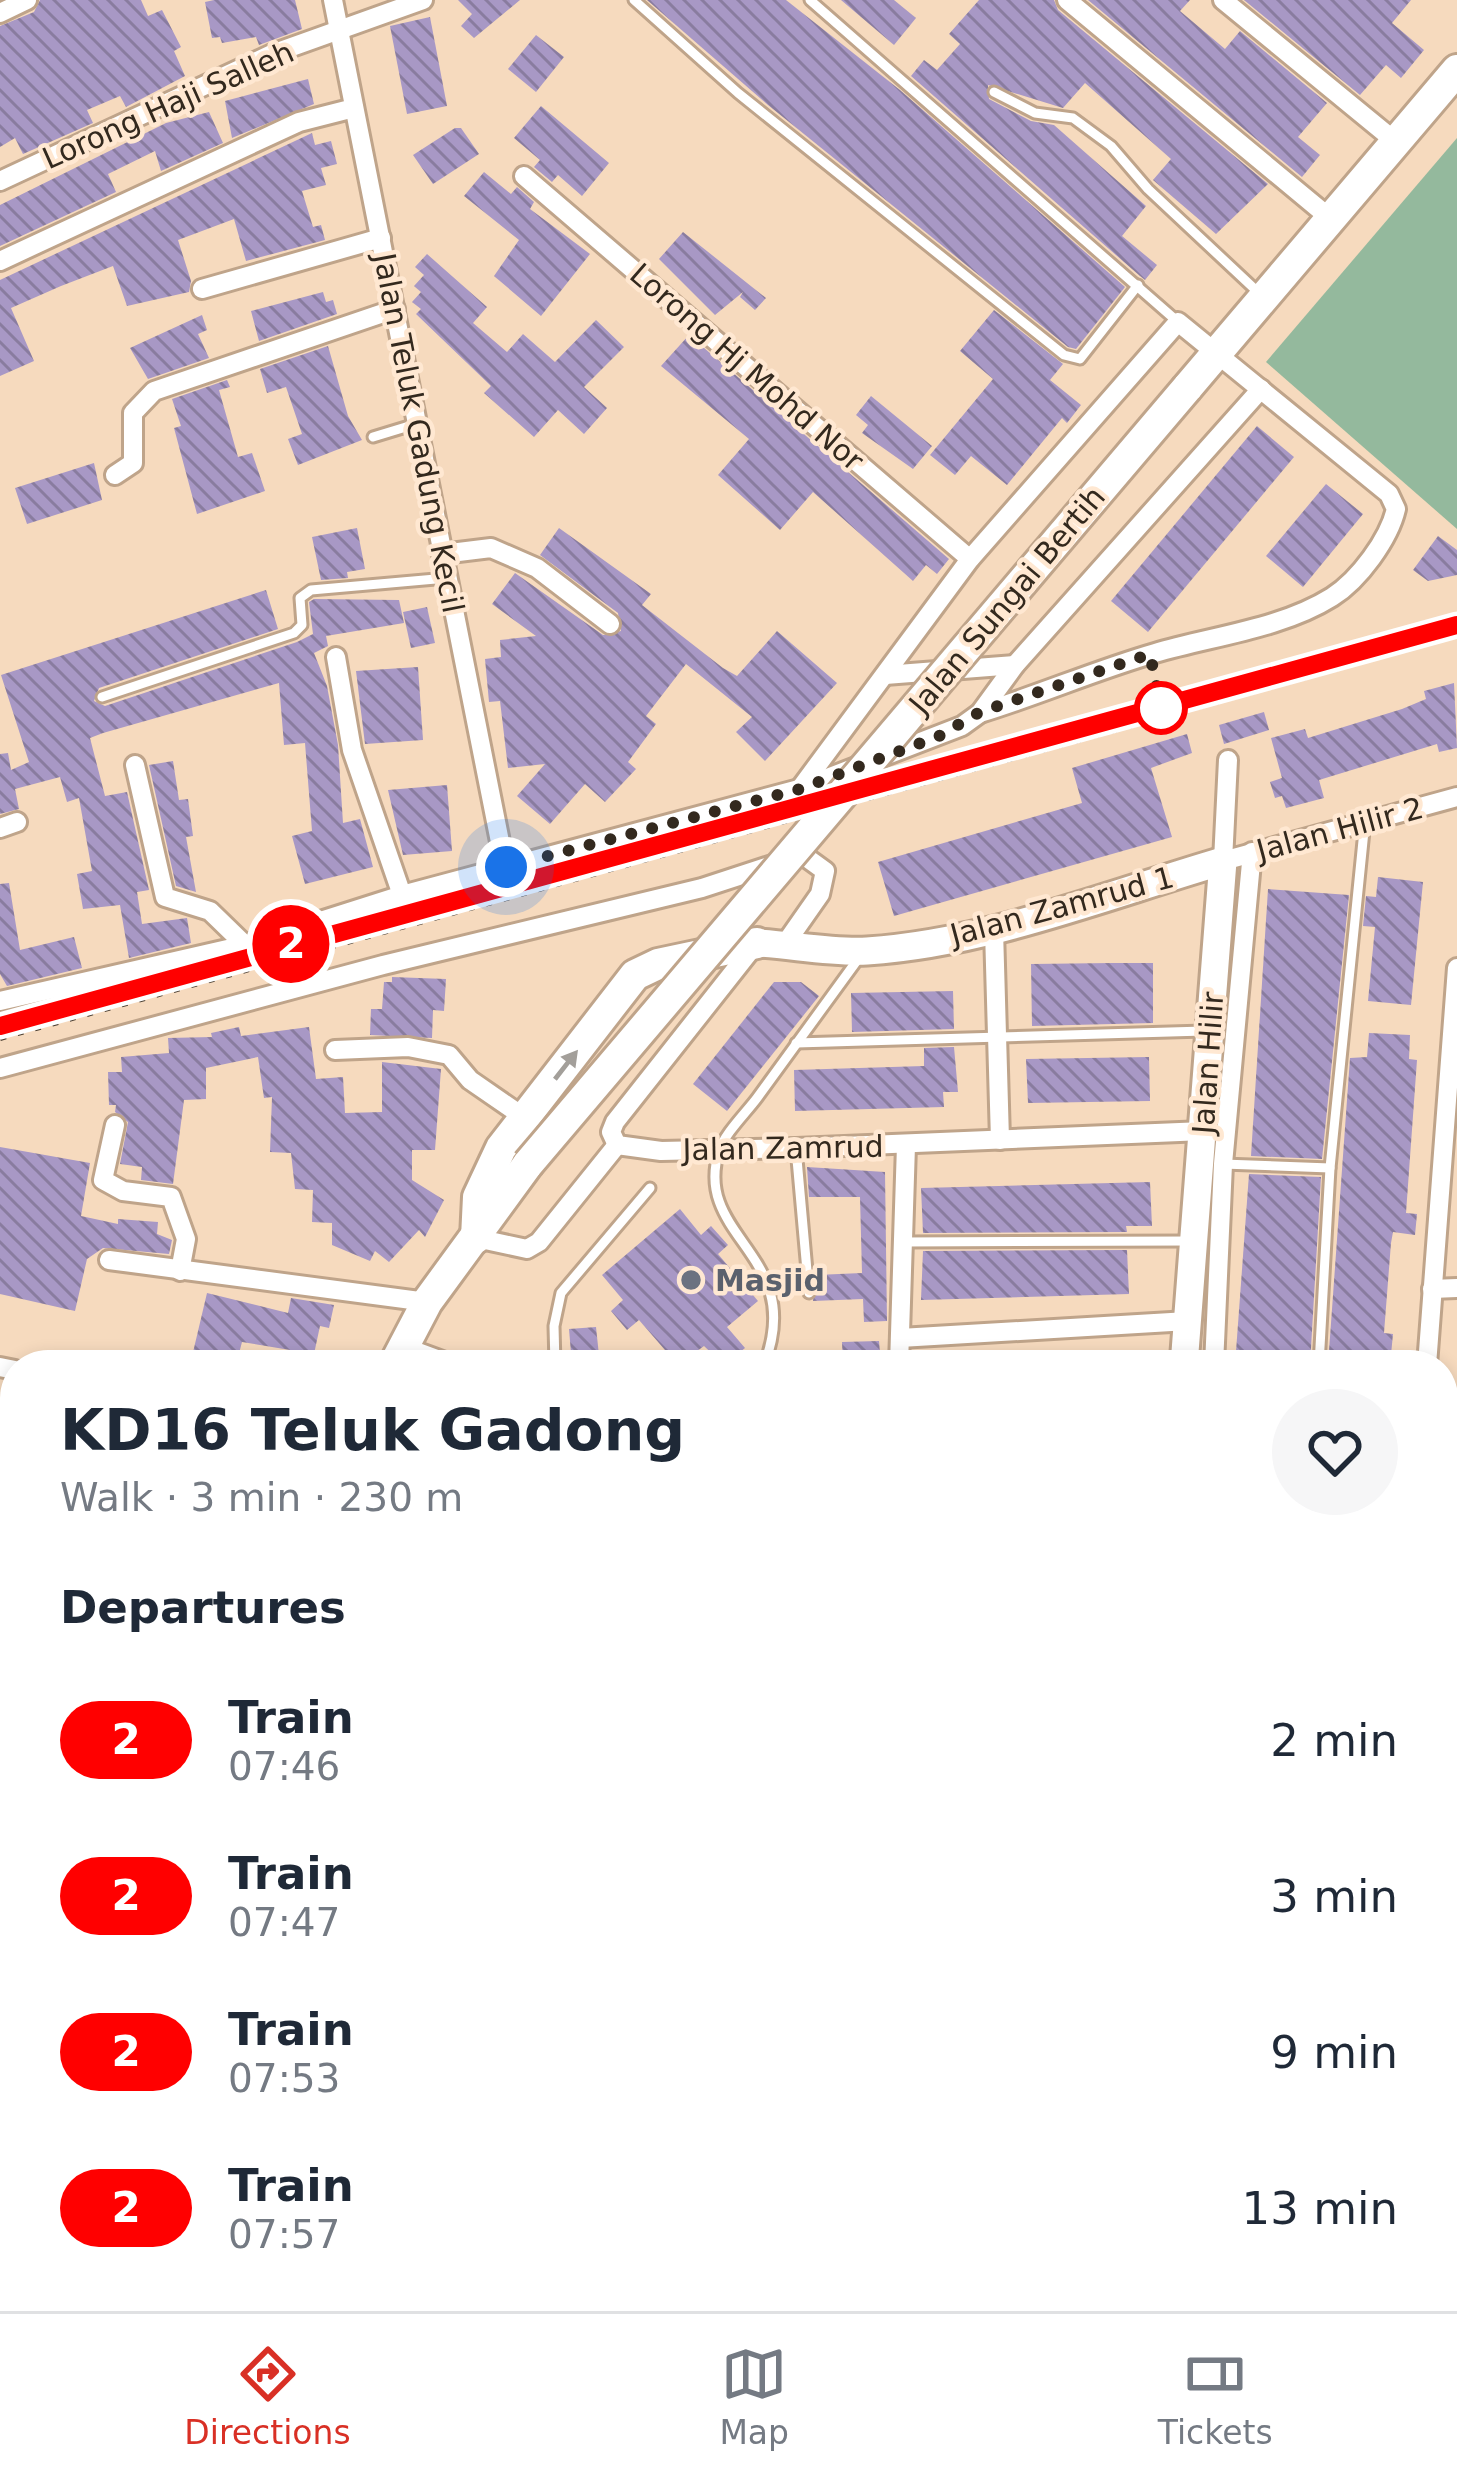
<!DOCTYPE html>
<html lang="en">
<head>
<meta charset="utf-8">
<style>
	body { margin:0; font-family:"DejaVu Sans",sans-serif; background:#f6f6f7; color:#1f2937; height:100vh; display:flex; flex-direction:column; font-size:45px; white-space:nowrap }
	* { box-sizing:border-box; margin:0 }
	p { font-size:39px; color:#747a83 }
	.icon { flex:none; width:66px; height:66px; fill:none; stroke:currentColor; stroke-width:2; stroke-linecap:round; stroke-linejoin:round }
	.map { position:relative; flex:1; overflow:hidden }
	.panel { position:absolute; left:0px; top:1350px; width:1458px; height:963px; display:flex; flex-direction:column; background:#fff; border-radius:48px 48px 0 0; box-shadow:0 6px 18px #0003 }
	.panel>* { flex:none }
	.badge { padding:0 24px; border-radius:39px; font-size:42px; line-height:78px }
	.you { position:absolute; width:60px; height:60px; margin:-30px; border:9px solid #fff; border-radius:50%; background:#1a73e8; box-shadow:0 0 0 18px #1a73e833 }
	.map>.badge { position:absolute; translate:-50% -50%; box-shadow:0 0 0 6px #fff }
	h2 { padding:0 60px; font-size:45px; line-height:108px }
	.round { display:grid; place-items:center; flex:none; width:126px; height:126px; border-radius:63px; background:#f6f6f7 }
	.head { display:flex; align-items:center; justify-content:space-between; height:204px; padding:0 60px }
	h1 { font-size:57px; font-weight:700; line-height:90px }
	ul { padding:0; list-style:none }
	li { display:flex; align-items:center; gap:36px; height:156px; padding:0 60px }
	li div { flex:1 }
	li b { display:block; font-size:45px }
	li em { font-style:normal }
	li .badge { min-width:132px; font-weight:700; text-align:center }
	.menu { display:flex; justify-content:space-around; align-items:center; height:168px; border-top:3px solid #e0e1e3; background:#fff; font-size:33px; color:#747a83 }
	.menu a { display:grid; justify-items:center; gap:6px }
	.menu .selected { color:#d93025 }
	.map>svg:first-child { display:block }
	.green { fill:#94b99d }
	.park { fill:url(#park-dots) }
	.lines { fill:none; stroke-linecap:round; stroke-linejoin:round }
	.stream { stroke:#728bb3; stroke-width:6 }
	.river { stroke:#728bb3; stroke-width:39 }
	.building { fill:url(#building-back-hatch) }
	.lane-casing { stroke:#bfa48a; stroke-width:15 }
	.street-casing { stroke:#bfa48a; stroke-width:24 }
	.secondary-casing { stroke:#bfa48a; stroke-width:33 }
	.primary-casing { stroke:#bfa48a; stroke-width:36 }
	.lane { stroke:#fff; stroke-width:9 }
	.street { stroke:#fff; stroke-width:18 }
	.secondary { stroke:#fff; stroke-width:27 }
	.primary { stroke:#fff; stroke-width:30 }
	.rail { stroke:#4a3e31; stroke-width:6; stroke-dasharray:6 12; stroke-linecap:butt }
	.primary-bridge-casing { stroke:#bfa48a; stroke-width:36; stroke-linecap:butt }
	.primary-bridge { stroke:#fff; stroke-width:30 }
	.oneway { fill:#a39f9a }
	.line-casing { stroke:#fff; stroke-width:27 }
	.line { stroke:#f00; stroke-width:18 }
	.walk { stroke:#33291e; stroke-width:12; stroke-dasharray:0 21.6 }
	.stop-dot { fill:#fff; stroke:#f00; stroke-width:6 }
	.worship-dot { fill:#6b7280; stroke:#ffe8d2; stroke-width:4.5 }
	.labels { text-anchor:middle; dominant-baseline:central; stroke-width:9; stroke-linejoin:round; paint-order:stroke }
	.street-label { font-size:30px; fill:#33291e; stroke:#ffe8d2 }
	.worship-label { font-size:30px; font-weight:bold; fill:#5b616d; stroke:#ffe8d2; text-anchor:start }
</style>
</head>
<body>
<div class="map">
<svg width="1457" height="2311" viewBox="0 0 1457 2311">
	<defs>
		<pattern id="park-dots" width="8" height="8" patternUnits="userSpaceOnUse" patternTransform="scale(3)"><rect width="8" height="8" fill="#94b99d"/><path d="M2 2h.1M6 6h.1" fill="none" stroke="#79967f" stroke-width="1.8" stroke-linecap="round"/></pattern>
		<pattern id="building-back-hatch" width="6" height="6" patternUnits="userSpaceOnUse" patternTransform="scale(3)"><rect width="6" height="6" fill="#a898c5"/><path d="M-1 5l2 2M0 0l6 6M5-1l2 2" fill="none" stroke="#897c9f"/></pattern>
	</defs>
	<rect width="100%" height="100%" fill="#f6dabe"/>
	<path class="green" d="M 1457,138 L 1457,529 L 1266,362 Z"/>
	<rect class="park" x="667" y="2298" width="184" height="13"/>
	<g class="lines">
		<path class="stream" d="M 1443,1670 L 1457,1669"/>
		<path class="river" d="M 0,1876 L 15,1872"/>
	</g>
	<g class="building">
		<path d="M 40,0 L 141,0 L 148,16 L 162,10 L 181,47 L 174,51 L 185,76 L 126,107 L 120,96 L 87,110 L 93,123 L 23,154 L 15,138 L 0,147 L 0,26 L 34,12 Z"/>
		<path d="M 214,0 L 295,0 L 302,29 L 259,45 L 256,37 L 222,43 L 220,37 L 212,38 L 205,2 Z"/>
		<path d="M 458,0 L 520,0 L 474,38 L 461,26 L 472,14 Z"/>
		<path d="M 647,0 L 786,0 L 900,90 L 1125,287 L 1076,349 L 1068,347 L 768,105 Z"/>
		<path d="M 841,0 L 894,0 L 916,18 L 894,45 Z"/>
		<path d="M 979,0 L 1054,0 L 1058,10 L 1268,184 L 1216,234 L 1153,180 L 1171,159 L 1085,83 L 1063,108 L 988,85 L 989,99 L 1031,121 L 1054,125 L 1146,206 L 1122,236 L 1157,265 L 1145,280 L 1140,276 L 911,76 L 924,60 L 937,70 L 960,44 L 949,34 Z"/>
		<path d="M 1088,0 L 1190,0 L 1180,11 L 1225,49 L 1240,31 L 1327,103 L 1298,137 L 1320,155 L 1302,177 Z"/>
		<path d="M 1244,0 L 1411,0 L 1392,23 L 1424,50 L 1401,78 L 1386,65 L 1360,95 Z"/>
		<path d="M 430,17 L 447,106 L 407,114 L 390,26 Z"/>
		<path d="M 536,35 L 564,57 L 536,92 L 508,69 Z"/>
		<path d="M 308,79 L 314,104 L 232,138 L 225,101 Z"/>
		<path d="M 541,106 L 609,163 L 582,196 L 558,175 L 552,182 L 534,167 L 540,160 L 514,138 Z"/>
		<path d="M 209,112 L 223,143 L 161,171 L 155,151 L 108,174 L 116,192 L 0,246 L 0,205 L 166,123 Z"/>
		<path d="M 455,128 L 461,128 L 479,154 L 433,184 L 413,155 Z"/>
		<path d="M 312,133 L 315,145 L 331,141 L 337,164 L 321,168 L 326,185 L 302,191 L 313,227 L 321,225 L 325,240 L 246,261 L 234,219 L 178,240 L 191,281 L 189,292 L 127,306 L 113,266 L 61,286 L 11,308 L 34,361 L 0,376 L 0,280 Z"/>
		<path d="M 484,172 L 511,194 L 517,187 L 534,202 L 530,209 L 590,254 L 541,316 L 494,276 L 519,240 L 464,196 Z"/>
		<path d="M 683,232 L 766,298 L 755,310 L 740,297 L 743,292 L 715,315 L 659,259 Z"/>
		<path d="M 427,254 L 487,307 L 473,323 L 507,352 L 523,334 L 555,362 L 596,320 L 624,347 L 584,387 L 607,408 L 584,434 L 558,410 L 534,437 L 484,393 L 491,386 L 416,314 L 421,309 L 412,302 L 421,292 L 414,286 L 424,275 L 415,267 Z"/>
		<path d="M 323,292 L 326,302 L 333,300 L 337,314 L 259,341 L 251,311 Z"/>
		<path d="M 994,310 L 1063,364 L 1050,380 L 1081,405 L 1067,423 L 1062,418 L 1007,485 L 971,456 L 955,475 L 930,455 L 993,379 L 960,351 Z"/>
		<path d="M 202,315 L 207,330 L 198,334 L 209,358 L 148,379 L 130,348 Z"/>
		<path d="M 689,335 L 949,559 L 937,574 L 926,565 L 913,581 L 813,492 L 780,530 L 718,475 L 749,439 L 661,366 Z"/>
		<path d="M 328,346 L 348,416 L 362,440 L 298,465 L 288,439 L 302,434 L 286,387 L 267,393 L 260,369 Z"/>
		<path d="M 227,380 L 230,387 L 219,390 L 238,457 L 252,453 L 265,491 L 197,514 L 174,428 L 181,426 L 172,399 Z"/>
		<path d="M 871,396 L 932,446 L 913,469 L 862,433 L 868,425 L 856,415 Z"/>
		<path d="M 1257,426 L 1294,457 L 1148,632 L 1111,601 Z"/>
		<path d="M 94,463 L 102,500 L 27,524 L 15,488 Z"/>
		<path d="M 1326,484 L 1363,514 L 1303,587 L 1266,556 Z"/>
		<path d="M 357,528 L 365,569 L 347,572 L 348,578 L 321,580 L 312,537 Z"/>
		<path d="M 559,528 L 651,594 L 642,605 L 723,668 L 737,676 L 777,631 L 837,683 L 765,761 L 736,732 L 752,717 L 686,664 L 646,716 L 656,724 L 628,762 L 636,769 L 605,802 L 585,784 L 550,824 L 517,796 L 545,764 L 508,768 L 500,701 L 489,702 L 485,659 L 501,657 L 500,640 L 536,636 L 492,604 L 515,573 L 603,635 L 621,631 L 618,613 L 540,555 Z"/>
		<path d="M 1438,536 L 1457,550 L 1457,575 L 1428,581 L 1413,570 Z"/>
		<path d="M 266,590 L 278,629 L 99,688 L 94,701 L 105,706 L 297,642 L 313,634 L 309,602 L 314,599 L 399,600 L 404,623 L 326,636 L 328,646 L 314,653 L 327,686 L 338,745 L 343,823 L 360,819 L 373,867 L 305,884 L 292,836 L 312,831 L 305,743 L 284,745 L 279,683 L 103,733 L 90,738 L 105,796 L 127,792 L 149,890 L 137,892 L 142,924 L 187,918 L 191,943 L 129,958 L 120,905 L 83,909 L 77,874 L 92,871 L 79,798 L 67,802 L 60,777 L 15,789 L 19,809 L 0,814 L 0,754 L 8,753 L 11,770 L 29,762 L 1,675 Z"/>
		<path d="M 427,607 L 435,643 L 411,648 L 403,612 Z"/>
		<path d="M 418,667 L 423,740 L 365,744 L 356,671 Z"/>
		<path d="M 1454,683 L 1457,748 L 1439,752 L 1437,744 L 1319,780 L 1324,798 L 1286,808 L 1282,796 L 1275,798 L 1270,782 L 1282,778 L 1271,738 L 1305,729 L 1308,738 L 1402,709 L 1426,699 L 1424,691 Z"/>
		<path d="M 1264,712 L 1269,730 L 1224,744 L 1219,725 Z"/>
		<path d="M 1187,734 L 1192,753 L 1151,768 L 1172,837 L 894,916 L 878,862 L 1082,803 L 1072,768 Z"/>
		<path d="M 173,761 L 179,800 L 188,799 L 193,836 L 186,837 L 196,892 L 176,886 L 149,765 Z"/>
		<path d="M 447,785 L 452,851 L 403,855 L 388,790 Z"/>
		<path d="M 1378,877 L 1423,882 L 1411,1005 L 1368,1001 L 1375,927 L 1363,926 L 1366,896 L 1376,897 Z"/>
		<path d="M 9,883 L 20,950 L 74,937 L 82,968 L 7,986 L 0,974 L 0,884 Z"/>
		<path d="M 1268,889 L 1349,895 L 1322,1159 L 1251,1156 Z"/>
		<path d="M 1112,963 L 1153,963 L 1153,1023 L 1032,1026 L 1031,964 Z"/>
		<path d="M 392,977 L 446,979 L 444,1011 L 433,1010 L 432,1038 L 370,1035 L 371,1009 L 382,1009 L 384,982 L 392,982 Z"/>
		<path d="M 774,982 L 801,982 L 819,996 L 727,1111 L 693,1084 Z"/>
		<path d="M 953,991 L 954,1029 L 852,1032 L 851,993 Z"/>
		<path d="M 239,1027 L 241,1036 L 309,1027 L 316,1079 L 343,1077 L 345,1113 L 382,1112 L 382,1062 L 441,1069 L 435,1150 L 412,1150 L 412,1180 L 444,1200 L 425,1237 L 419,1230 L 389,1262 L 375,1251 L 370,1261 L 332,1245 L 332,1223 L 312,1222 L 313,1190 L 295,1189 L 291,1153 L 270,1152 L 272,1097 L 264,1098 L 258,1057 L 206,1068 L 206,1099 L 184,1100 L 173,1184 L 141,1180 L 142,1167 L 120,1164 L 128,1122 L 115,1112 L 116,1105 L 109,1105 L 108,1072 L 122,1072 L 121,1057 L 169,1053 L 168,1038 L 212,1037 L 211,1033 Z"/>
		<path d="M 1369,1033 L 1410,1035 L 1409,1059 L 1417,1060 L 1406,1213 L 1417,1214 L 1415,1235 L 1393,1232 L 1391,1243 L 1384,1333 L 1393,1334 L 1390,1365 L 1328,1365 L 1350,1058 L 1367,1057 Z"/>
		<path d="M 954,1047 L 958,1092 L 943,1092 L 944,1107 L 795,1111 L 794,1070 L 924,1066 L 924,1048 Z"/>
		<path d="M 1149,1057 L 1150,1101 L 1028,1103 L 1026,1059 Z"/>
		<path d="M 0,1147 L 90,1163 L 81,1216 L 118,1224 L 118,1219 L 158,1222 L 157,1234 L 172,1240 L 169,1254 L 103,1248 L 87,1259 L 75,1311 L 0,1294 Z"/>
		<path d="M 807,1167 L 885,1172 L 887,1321 L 864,1322 L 863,1299 L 813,1301 L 816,1275 L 862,1273 L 860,1197 L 809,1197 Z"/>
		<path d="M 1249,1174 L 1321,1177 L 1310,1365 L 1235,1365 Z"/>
		<path d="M 1150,1182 L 1152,1226 L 1126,1226 L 1127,1232 L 923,1233 L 921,1188 Z"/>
		<path d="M 680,1209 L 701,1235 L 711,1226 L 728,1245 L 718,1254 L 758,1301 L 727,1327 L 745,1348 L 724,1365 L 704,1346 L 678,1365 L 639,1320 L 627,1330 L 611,1311 L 623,1300 L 602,1275 Z"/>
		<path d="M 1127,1250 L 1129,1294 L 921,1300 L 923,1251 Z"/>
		<path d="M 207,1293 L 288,1313 L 291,1298 L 334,1305 L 329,1328 L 320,1326 L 314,1354 L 242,1342 L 236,1365 L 190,1365 Z"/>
		<path d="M 596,1327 L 600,1365 L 572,1365 L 569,1329 Z"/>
		<path d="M 879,1341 L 881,1365 L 843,1365 L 842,1342 Z"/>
	</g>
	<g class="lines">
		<defs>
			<g id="lane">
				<path d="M 634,0 L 738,93 L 1064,355 L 1080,359 L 1138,285"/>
				<path d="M 810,0 L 1178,322"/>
				<path d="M 994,92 L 1035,113 L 1073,118 L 1111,146 L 1148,189 L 1260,294"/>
				<path d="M 373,437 L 419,423"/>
				<path d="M 102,697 L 294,633 L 302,625 L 300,598 L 311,590 L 447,578"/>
				<path d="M 796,1043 L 1204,1031"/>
				<path d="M 796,1148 L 809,1293"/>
				<path d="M 1223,1164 L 1330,1168"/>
				<path d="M 903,1242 L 1191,1241"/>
				<path d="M 409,1344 L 466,1365"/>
				<path d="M 555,1365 L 554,1326 L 561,1293 L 650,1188"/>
				<path d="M 764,1365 C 807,1254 692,1238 719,1151 C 725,1133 745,1114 757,1098 C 791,1051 826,1003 861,955"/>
				<path d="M 1319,1365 L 1330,1168 L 1365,821"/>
				<path d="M 0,1476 L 15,1480"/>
				<path d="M 1443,1699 L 1457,1699"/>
				<path d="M 0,2311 L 8,2174"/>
				<path d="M 307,2311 L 308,2298"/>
				<path d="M 526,2311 L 527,2298"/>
				<path d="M 971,2311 L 972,2298"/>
				<path d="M 1320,2311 L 1321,2298"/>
			</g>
			<g id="street">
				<path d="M 333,0 L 505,867"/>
				<path d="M 1067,0 L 1331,219"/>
				<path d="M 1223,0 L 1396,142"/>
				<path d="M 0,13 L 27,0"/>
				<path d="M 524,176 L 970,559"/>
				<path d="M 0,181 L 272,54 L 423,0"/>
				<path d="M 0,261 L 299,122 L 354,108"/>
				<path d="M 202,289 L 381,238"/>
				<path d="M 115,475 L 133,463 L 133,413 L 154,391 L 395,309"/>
				<path d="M 442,554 L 491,548 L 537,568 L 610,624"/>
				<path d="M 336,657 L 352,750 L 402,895"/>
				<path d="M 885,675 L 1015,665"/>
				<path d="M 1228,760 L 1223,861 L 1457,797"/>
				<path d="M 135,765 L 165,897 L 210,911 L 245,945"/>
				<path d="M 802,786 L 970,559 L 1178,322 L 1389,494 L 1396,509 C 1389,539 1359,580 1332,597 C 1281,629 1212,636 1155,653 C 1096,670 1039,695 980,713"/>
				<path d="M 0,828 L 17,822"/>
				<path d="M 994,930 L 1000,1140"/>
				<path d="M 754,946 L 615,1122 L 611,1132 L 617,1145 L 661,1151 L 796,1148 L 1204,1131"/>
				<path d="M 0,1001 L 245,945 L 402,895 L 799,789 L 962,726 L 980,713 L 1015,665 L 1261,389"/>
				<path d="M 335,1050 L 408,1047 L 449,1055 L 470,1080 L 525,1118"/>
				<path d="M 0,1068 L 383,965 L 702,888 L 803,855 L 825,871 L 820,894 L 785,944"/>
				<path d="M 115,1125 L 103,1180 L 123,1191 L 171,1197 L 186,1239 L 180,1271"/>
				<path d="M 476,1238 L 527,1249 L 539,1242 L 617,1145"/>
				<path d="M 109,1260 L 427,1302"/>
				<path d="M 1432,1289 L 1457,1288"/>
				<path d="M 900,1338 L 1188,1321"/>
				<path d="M 899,1365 L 906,1145"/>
				<path d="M 1214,1365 L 1223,1164 L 1252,852"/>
				<path d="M 1427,1365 L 1457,968"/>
				<path d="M 0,1367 L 15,1370"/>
				<path d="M 1443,1502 L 1457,1501"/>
				<path d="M 0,1555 L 15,1559"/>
				<path d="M 0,1727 L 15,1723"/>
				<path d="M 1443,2085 L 1455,1802"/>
				<path d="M 108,2298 L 108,2311"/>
				<path d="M 207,2311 L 208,2298"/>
				<path d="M 416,2311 L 418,2298"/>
				<path d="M 640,2311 L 641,2298"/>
				<path d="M 867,2311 L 868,2298"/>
				<path d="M 1434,2311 L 1434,2298"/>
			</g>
			<g id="secondary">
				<path d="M 757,943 C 793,945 831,953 867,951 C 988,943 1107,895 1223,861 L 1184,1365"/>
				<path d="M 1102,2311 L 1103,2298"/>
			</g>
			<g id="primary">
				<path d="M 1187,388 L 1457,70"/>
				<path d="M 476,1238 L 478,1197 L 501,1148 L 635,975 L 658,964 L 757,943"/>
				<path d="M 394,1365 L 427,1302 L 528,1164"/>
				<path d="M 150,2298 L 151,2311"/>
			</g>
		</defs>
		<use href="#lane" class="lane-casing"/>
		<use href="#street" class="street-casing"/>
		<use href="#secondary" class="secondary-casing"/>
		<use href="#primary" class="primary-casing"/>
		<use href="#lane" class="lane"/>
		<use href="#street" class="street"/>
		<use href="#secondary" class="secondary"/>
		<use href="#primary" class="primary"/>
		<path class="rail" d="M 0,1038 L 1457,635"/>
		<defs>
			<path id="primary-bridge" d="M 528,1164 L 1187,388"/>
		</defs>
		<use href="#primary-bridge" class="primary-bridge-casing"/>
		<use href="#primary-bridge" class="primary-bridge"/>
	</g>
	<defs><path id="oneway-solid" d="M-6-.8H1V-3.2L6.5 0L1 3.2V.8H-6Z" transform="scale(3)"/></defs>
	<use class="oneway" href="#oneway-solid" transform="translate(566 1065) rotate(-52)"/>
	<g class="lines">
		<defs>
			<path id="line" d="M 0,1026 L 1457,625"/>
		</defs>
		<use href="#line" class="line-casing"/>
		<use href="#line" class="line"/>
		<path class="walk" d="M 506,867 L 800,789 L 939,736 L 980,712 L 1150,654 L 1161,708"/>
	</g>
	<circle class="stop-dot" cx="1161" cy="708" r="24"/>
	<circle class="worship-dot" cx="691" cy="1280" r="12"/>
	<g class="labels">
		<g class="street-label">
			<text transform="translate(168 105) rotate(-24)">Lorong Haji Salleh</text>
			<text transform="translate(747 367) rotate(41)">Lorong Hj Mohd Nor</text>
			<text transform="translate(419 433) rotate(79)">Jalan Teluk Gadung Kecil</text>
			<text transform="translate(1007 600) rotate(-50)">Jalan Sungai Bertih</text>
			<text transform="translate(1340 829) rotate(-15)">Jalan Hilir 2</text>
			<text transform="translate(1062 906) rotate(-15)">Jalan Zamrud 1</text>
			<text transform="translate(1208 1063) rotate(-86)">Jalan Hilir</text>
			<text transform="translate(783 1148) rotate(-1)">Jalan Zamrud</text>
		</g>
		<g class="worship-label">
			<text x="715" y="1280">Masjid</text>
		</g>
	</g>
</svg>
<div class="you" style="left:506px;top:867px"></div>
<b class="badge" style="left:291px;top:944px;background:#f00;color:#fff">2</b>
<section class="panel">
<div class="head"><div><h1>KD16 Teluk Gadong</h1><p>Walk · 3 min · 230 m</p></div><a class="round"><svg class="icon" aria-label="heart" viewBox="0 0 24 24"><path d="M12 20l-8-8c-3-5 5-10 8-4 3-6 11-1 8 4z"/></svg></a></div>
<h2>Departures</h2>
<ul>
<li><span class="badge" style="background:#f00;color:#fff">2</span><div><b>Train</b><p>07:46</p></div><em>2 min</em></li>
<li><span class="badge" style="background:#f00;color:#fff">2</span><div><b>Train</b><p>07:47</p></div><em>3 min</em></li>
<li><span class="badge" style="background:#f00;color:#fff">2</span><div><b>Train</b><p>07:53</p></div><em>9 min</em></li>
<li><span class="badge" style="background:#f00;color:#fff">2</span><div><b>Train</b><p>07:57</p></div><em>13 min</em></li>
</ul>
</section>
</div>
<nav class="menu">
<a class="selected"><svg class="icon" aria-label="directions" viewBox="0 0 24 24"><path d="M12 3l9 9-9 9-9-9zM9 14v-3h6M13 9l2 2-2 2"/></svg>Directions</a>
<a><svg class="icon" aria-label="map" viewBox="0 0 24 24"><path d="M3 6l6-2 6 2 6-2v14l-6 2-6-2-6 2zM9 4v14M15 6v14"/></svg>Map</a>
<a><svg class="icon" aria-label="tickets" viewBox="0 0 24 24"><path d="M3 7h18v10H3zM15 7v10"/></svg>Tickets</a>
</nav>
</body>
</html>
